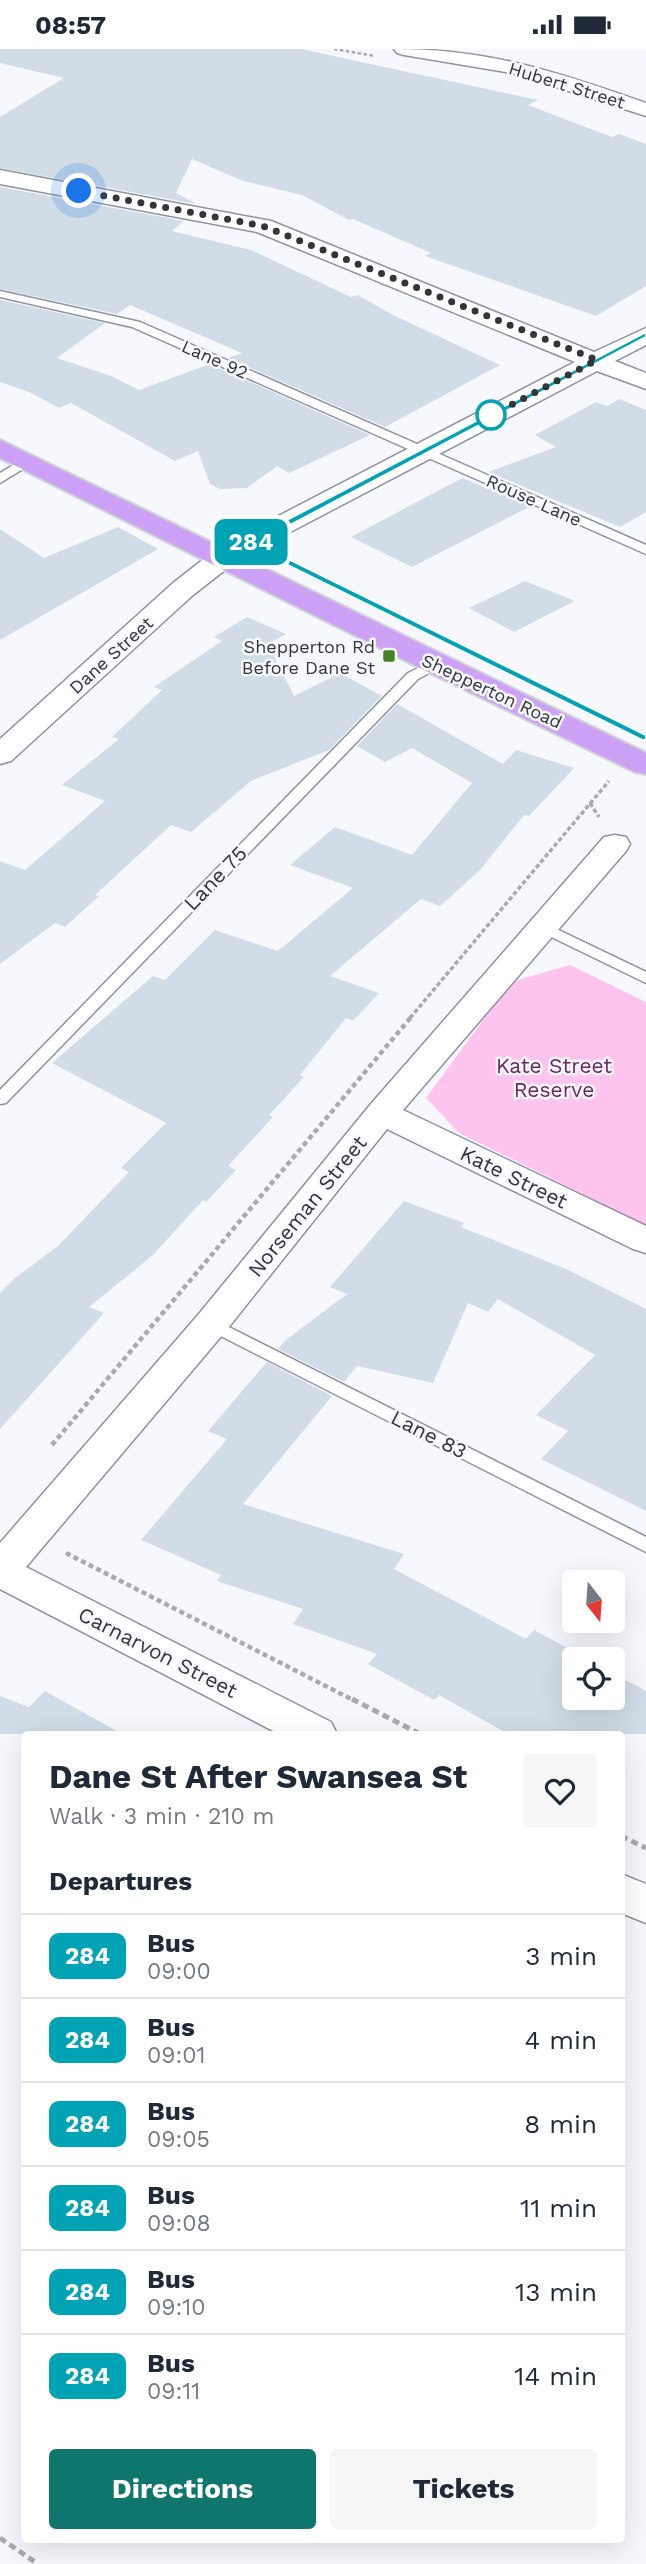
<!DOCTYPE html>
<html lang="en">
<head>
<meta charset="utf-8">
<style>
	body { margin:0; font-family:"Work Sans",sans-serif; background:#f6f6f7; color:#1f2937; height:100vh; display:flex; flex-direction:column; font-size:26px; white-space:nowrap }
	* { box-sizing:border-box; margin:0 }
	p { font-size:23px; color:#747a83 }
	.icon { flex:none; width:38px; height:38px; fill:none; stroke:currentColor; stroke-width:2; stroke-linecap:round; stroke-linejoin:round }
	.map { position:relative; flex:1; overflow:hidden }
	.sheet { position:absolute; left:21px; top:1682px; width:604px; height:812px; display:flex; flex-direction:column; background:#fff; border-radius:7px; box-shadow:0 7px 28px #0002 }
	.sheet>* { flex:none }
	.badge { padding:0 14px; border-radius:10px; font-size:24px; line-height:46px }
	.needle { width:46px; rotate:163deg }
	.controls { position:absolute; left:562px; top:1521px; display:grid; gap:14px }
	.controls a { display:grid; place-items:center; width:63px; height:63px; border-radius:7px; background:#fff; box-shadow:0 7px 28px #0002; font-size:35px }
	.you { position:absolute; width:35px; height:35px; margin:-18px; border:5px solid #fff; border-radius:50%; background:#1a73e8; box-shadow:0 0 0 10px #1a73e833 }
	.map>.badge { position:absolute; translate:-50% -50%; box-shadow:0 0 0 4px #fff }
	h2 { padding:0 28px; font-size:26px; line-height:63px }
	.round { display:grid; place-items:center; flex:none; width:74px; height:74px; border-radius:7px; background:#f6f6f7 }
	.headline { display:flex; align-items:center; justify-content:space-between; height:119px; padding:0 28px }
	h1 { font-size:33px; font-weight:700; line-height:52px }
	.action { display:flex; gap:14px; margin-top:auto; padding:14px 28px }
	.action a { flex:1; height:80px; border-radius:7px; background:#0f766e; color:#fff; font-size:28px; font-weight:700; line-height:80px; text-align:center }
	.action a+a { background:#f6f6f7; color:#1f2937 }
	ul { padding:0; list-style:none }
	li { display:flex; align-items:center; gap:21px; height:84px; padding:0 28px; border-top:2px solid #e0e1e3 }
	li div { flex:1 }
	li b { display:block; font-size:26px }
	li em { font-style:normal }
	li .badge { min-width:77px; font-weight:700; text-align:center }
	.status { display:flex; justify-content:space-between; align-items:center; height:49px; padding:0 35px; background:#fff; direction:ltr }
	.status svg { height:19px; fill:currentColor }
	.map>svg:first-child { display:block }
	.green { fill:#fdc4f0 }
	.building { fill:#d1dce7 }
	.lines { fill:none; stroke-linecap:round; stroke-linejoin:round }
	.service-casing { stroke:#8f919e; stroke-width:3 }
	.minor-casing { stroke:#8f919e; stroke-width:3 }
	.trunk-casing { stroke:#d2d3d4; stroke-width:4 }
	.path-far3 { stroke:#a9aab0; stroke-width:2.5; stroke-dasharray:3.5 2.5; stroke-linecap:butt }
	.path-far2 { stroke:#a9aab0; stroke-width:3.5; stroke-dasharray:4.5 2.5; stroke-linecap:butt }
	.path-far1 { stroke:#a9aab0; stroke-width:4.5; stroke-dasharray:5 3.5; stroke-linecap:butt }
	.path { stroke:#a9aab0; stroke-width:5; stroke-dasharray:7 4.5; stroke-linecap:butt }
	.service { fill:#fff; fill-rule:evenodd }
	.minor { fill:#fff; fill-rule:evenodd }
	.trunk { fill:#cca2f6; fill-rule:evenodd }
	.line { fill:#00a3b4; stroke:#fff; stroke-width:2 }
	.walk { stroke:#34353b; stroke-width:7; stroke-dasharray:0 12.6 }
	.stop-dot { fill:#fff; stroke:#00a3b4; stroke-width:3.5 }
	.poi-dot { fill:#468423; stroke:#f7f8fe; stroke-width:2.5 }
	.labels { text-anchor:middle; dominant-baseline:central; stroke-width:5; stroke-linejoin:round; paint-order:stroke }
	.far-street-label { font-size:18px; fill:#34353b; stroke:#f7f8fe }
	.far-poi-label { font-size:18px; fill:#34353b; stroke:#f7f8fe; text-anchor:end }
	.street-label { font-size:21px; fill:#34353b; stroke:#f7f8fe }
	.park-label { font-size:21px; fill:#6e2363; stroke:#f7f8fe }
</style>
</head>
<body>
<div class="status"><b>08:57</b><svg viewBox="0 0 49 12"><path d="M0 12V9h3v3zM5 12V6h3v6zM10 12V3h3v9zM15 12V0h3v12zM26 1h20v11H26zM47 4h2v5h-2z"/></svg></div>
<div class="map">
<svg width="646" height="2515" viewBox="0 0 646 2515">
	<rect width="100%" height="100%" fill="#f7f8fe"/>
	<path class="green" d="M 570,916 L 646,953 L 646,1176 L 459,1084 L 426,1049 L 511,933 Z"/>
	<g class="building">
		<path d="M 0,0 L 301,0 L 538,51 L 528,56 L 612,88 L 619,85 L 646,95 L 646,237 L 596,267 L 425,207 L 431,204 L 353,170 L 349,171 L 302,146 L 243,132 L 192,110 L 176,144 L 197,155 L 0,119 L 0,68 L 64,29 L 0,14 Z"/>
		<path d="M 0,138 L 184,172 L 172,182 L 251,201 L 351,248 L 358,246 L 393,266 L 500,316 L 385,378 L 228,309 L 242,304 L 130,256 L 117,265 L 0,240 Z"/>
		<path d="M 0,251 L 105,274 L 57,309 L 111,327 L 139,341 L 210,315 L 370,386 L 289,424 L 277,417 L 247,439 L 220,440 L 210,435 L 198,402 L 175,412 L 71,354 L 59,359 L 29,343 L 0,333 Z"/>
		<path d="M 619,350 L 646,361 L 646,463 L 620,478 L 488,423 L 556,398 L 535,386 L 596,353 L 607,357 Z"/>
		<path d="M 462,429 L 531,457 L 412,518 L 351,488 Z"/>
		<path d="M 118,478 L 158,500 L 0,591 L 0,480 L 44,509 Z"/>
		<path d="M 525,532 L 575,552 L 514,583 L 469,559 Z"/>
		<path d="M 247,568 L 286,585 L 268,595 L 294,647 L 340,624 L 382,647 L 329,701 L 251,732 L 191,783 L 171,776 L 95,846 L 99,847 L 65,878 L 55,874 L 0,915 L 0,812 L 25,821 L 105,752 L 62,736 L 119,690 L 112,688 L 162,641 L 154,638 L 222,592 L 214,588 Z"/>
		<path d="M 397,655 L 503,715 L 516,701 L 574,719 L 529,767 L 524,766 L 480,821 L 440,857 L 421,850 L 330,927 L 379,944 L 353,972 L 346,969 L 300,1026 L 304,1028 L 269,1066 L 273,1068 L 228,1117 L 236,1121 L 206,1153 L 203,1151 L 152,1207 L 89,1258 L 104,1264 L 0,1380 L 0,1244 L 15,1229 L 58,1197 L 129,1123 L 121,1119 L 166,1074 L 52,1014 L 153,927 L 165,931 L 215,881 L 278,902 L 353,839 L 290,816 L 335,778 L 412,806 L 472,734 L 412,699 L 385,713 L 357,697 Z"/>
		<path d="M 404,1152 L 464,1174 L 461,1178 L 566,1220 L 646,1260 L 646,1462 L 541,1410 L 568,1382 L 536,1366 L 595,1306 L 498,1250 L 488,1263 L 468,1254 L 433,1334 L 357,1317 L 344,1333 L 278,1300 L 286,1291 L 347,1245 L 330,1238 Z"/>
		<path d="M 267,1313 L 332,1347 L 243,1455 L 404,1505 L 394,1520 L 526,1590 L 534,1581 L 588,1610 L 574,1610 L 574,1648 L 612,1648 L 612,1624 L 646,1642 L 646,1685 L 508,1685 L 439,1646 L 434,1651 L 368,1615 L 377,1605 L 293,1575 L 303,1560 L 217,1532 L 221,1526 L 141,1491 L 227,1390 L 208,1382 Z"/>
		<path d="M 45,1642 L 122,1685 L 0,1685 L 0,1647 L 29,1658 Z"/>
	</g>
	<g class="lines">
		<defs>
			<g id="service">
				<path d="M 0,242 L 140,273 L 646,496 L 646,505 L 132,278 L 0,248 Z"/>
				<path d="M 27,408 L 31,409 L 31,415 L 0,434 L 0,424 Z"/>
				<path d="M 435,611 L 442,615 L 440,618 L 418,630 L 6,1054 L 0,1055 L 0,1041 L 408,624 Z"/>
				<path d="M 542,873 L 646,923 L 646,934 L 537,881 L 534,878 Z"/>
				<path d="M 211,1269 L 646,1488 L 646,1503 L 205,1279 L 202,1275 Z"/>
			</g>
			<g id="minor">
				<path d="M 394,0 C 489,0 558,23 646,54 L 646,67 L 512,24 L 404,6 L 397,4 Z"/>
				<path d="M 0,121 L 271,172 L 594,303 L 646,279 L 646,296 L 615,312 L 646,324 L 646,340 L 597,322 L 258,500 L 248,502 L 238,500 L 235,494 L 238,488 L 575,313 L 257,183 L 0,135 Z"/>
				<path d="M 224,500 L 234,502 L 238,508 L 234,514 L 193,546 L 11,712 L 0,715 L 0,690 L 173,534 L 214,502 Z"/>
				<path d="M 615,786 L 626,788 L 630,795 L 626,802 L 403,1061 L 646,1177 L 646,1204 L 633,1200 L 387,1080 L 224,1284 L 26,1518 L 331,1673 L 337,1685 L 279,1685 L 0,1540 L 0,1494 L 198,1266 L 370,1056 L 604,788 Z"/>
				<path d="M 621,1825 L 646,1835 L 646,1874 L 621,1864 Z"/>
			</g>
			<path id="trunk" d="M 0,391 L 646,704 L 646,725 L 635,723 L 424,621 L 0,409 Z"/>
		</defs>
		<use href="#service" class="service-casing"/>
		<use href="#minor" class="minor-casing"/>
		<use href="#trunk" class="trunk-casing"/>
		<path class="path-far3" d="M 334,0 L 375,7"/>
		<g class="path-far2">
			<path d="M 590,754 L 599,768"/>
			<path d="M 410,969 L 609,732"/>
		</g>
		<g class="path-far1">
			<path d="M 52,1396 L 412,967"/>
			<path d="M 66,1504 L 355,1652"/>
		</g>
		<g class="path">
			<path d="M 352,1650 L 420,1685"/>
			<path d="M 621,1787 L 646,1799"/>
			<path d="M 0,2489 L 38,2515"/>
		</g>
		<use href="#service" class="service"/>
		<use href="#minor" class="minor"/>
		<use href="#trunk" class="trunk"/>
	</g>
	<path class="line" d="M 646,283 L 646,288 L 256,494 L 646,686 L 646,691 L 642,691 L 243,494 Z"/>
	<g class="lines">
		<path class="walk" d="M 79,142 L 263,177 L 597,311 L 488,368 L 491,366"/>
	</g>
	<circle class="stop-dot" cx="491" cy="366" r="14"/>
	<rect class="poi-dot" x="382" y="600" width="14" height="14" rx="3.5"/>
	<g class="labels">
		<g class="far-street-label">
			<text transform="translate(567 36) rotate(17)">Hubert Street</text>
			<text transform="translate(215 310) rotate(24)">Lane 92</text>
			<text transform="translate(534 451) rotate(24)">Rouse Lane</text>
			<text transform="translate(111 606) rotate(-42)">Dane Street</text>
			<text transform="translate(492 642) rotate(25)">Shepperton Road</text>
		</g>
		<g class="far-poi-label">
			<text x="375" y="597">Shepperton Rd<tspan x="375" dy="21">Before Dane St</tspan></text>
		</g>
		<g class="street-label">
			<text transform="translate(215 829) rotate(-46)">Lane 75</text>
			<text transform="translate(514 1128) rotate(26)">Kate Street</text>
			<text transform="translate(307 1157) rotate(-51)">Norseman Street</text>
			<text transform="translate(429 1385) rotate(27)">Lane 83</text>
			<text transform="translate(158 1603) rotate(27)">Carnarvon Street</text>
		</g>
		<g class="park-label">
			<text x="554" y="1016">Kate Street<tspan x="554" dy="24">Reserve</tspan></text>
		</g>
	</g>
</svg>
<div class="controls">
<a><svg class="needle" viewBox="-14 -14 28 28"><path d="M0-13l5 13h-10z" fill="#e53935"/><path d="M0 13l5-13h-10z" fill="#747a83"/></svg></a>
<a><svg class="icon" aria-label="locate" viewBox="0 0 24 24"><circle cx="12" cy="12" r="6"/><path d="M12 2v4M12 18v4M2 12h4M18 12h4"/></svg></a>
</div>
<div class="you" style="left:79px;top:142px"></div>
<b class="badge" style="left:251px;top:493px;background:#00a3b4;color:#fff">284</b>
<section class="sheet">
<div class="headline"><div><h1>Dane St After Swansea St</h1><p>Walk · 3 min · 210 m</p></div><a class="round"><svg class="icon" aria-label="heart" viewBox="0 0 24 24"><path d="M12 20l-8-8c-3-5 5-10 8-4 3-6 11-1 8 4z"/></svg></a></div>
<h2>Departures</h2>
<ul>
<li><span class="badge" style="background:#00a3b4;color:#fff">284</span><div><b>Bus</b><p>09:00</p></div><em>3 min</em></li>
<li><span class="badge" style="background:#00a3b4;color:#fff">284</span><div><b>Bus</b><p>09:01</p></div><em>4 min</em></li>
<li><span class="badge" style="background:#00a3b4;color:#fff">284</span><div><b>Bus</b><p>09:05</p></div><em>8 min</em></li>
<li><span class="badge" style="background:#00a3b4;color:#fff">284</span><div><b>Bus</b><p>09:08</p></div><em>11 min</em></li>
<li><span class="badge" style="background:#00a3b4;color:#fff">284</span><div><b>Bus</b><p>09:10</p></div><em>13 min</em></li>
<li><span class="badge" style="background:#00a3b4;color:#fff">284</span><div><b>Bus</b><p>09:11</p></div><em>14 min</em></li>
</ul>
<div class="action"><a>Directions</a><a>Tickets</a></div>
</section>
</div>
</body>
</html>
